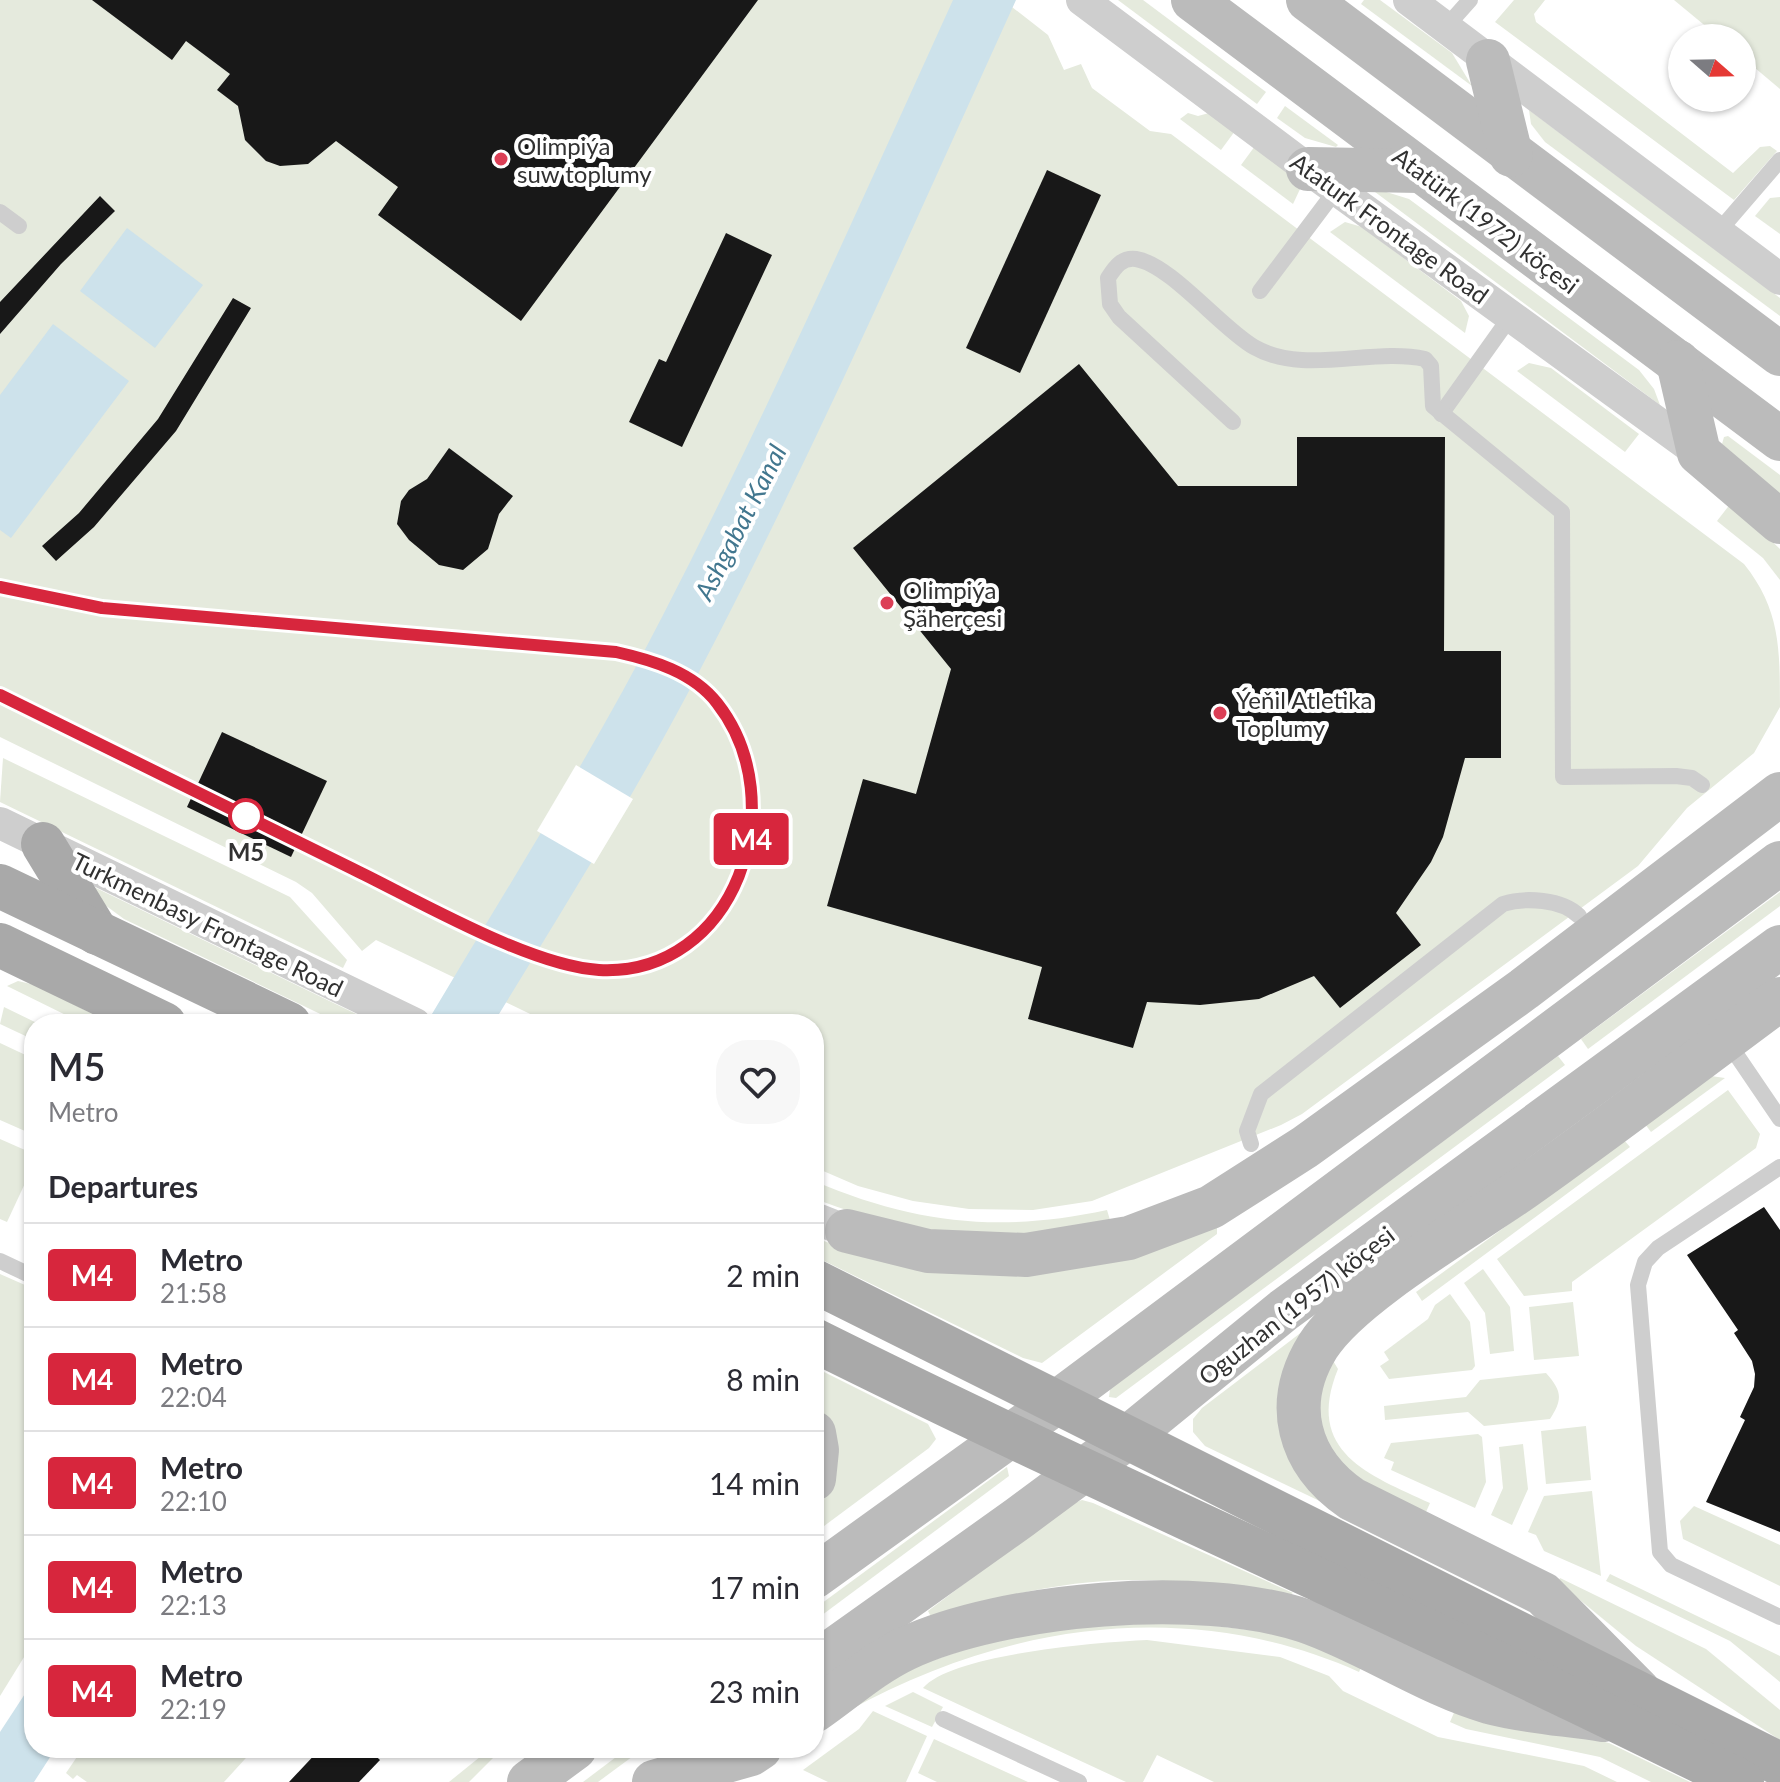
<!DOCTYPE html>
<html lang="en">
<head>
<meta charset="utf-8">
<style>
	body { margin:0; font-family:Lato,sans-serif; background:#f7f7f7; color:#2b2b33; height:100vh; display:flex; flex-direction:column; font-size:30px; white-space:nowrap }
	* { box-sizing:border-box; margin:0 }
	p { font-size:26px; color:#7c7c81 }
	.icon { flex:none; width:44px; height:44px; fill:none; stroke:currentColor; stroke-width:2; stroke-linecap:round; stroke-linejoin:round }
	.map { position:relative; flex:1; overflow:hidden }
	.panel { position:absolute; left:24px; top:1014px; width:800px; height:744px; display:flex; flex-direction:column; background:#fff; border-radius:32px; box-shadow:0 2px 6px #0004 }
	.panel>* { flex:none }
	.badge { padding:0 16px; border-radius:6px; font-size:28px; line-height:52px }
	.needle { width:52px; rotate:110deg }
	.buttons { position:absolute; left:1668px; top:24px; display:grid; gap:16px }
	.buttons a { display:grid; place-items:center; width:88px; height:88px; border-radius:50%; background:#fff; box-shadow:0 2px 6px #0004; font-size:40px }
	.map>.badge { position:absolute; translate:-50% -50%; box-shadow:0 0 0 4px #fff }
	h2 { padding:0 24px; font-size:30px; line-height:72px }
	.round { display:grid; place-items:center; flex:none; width:84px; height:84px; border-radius:32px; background:#f7f7f7 }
	.summary { display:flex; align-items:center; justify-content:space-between; height:136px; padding:0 24px }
	h1 { font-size:38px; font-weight:600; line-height:60px }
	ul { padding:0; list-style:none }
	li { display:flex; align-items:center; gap:24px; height:104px; padding:0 24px; border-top:2px solid #e1e1e2 }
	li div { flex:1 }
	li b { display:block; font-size:30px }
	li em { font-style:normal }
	li .badge { min-width:88px; font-weight:700; text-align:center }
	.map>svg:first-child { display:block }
	.green { fill:#e5eadd }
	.water { fill:#cde2eb }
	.pier { fill:#fff }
	.building { fill:#181818 }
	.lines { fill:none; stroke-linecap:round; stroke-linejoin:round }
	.service { stroke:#cecece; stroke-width:16 }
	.minor { stroke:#cecece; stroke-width:32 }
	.secondary { stroke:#bbb; stroke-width:44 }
	.primary { stroke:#a9a9a9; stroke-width:44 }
	.rail-casing { stroke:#868686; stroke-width:9 }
	.rail { stroke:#fff; stroke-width:6; stroke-dasharray:18; stroke-linecap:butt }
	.line-casing { stroke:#fff; stroke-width:18 }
	.line { stroke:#d7263d; stroke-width:12 }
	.poi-dot { fill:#dc3f56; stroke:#fff; stroke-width:3 }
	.stop-dot { fill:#fff; stroke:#d7263d; stroke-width:4 }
	.labels { text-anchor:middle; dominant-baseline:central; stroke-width:8; stroke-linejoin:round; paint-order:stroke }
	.poi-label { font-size:24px; fill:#313131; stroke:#fff; text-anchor:start }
	.street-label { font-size:24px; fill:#313131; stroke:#fff }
	.stop-label { font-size:24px; font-weight:bold; fill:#313131; stroke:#fff }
	.water-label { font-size:26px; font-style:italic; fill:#42778f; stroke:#fff }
</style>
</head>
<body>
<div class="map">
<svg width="1780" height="1782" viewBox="0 0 1780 1782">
	<rect width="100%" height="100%" fill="#fff"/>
	<g class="green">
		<path d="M 0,0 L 1003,0 L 1048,35 L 1064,70 L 1081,64 L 1092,88 L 1150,131 L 1171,134 L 1744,564 C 1780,609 1780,648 1780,707 L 1754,753 L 1687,808 L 1638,866 L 1302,1114 L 1281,1125 L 1092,1201 L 1033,1210 L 969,1209 L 913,1201 L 858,1186 L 814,1167 L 814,1024 L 551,1024 L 376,940 L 362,951 L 312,893 L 296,882 L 0,737 Z"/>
		<path d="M 1118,0 L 1143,0 L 1266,92 L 1257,104 Z"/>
		<path d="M 1364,0 L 1380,0 L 1452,53 L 1472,86 L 1361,4 Z"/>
		<path d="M 1514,0 L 1545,0 L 1534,14 L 1536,22 L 1733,173 L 1760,147 L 1770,146 L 1777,151 L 1734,200 L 1495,22 Z"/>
		<path d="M 1674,0 L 1780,0 L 1780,89 L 1742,57 L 1742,38 L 1720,38 Z"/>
		<path d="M 1285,106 L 1338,145 L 1336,147 L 1305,138 L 1277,118 Z"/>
		<path d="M 1529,110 L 1780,298 L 1780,316 L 1545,142 L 1531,124 Z"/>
		<path d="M 1188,113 L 1198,116 L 1209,113 L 1235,131 L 1221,150 L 1180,119 Z"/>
		<path d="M 1255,146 L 1294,176 L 1301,187 L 1293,204 L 1241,165 Z"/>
		<path d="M 1367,186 L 1409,199 L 1639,370 L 1654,389 L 1660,405 Z"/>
		<path d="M 1780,197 L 1780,234 L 1755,216 L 1770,198 Z"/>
		<path d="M 1345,222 L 1362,227 L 1461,301 L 1469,316 L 1465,333 L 1330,232 Z"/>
		<path d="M 1529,363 L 1551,368 L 1639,434 L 1625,452 L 1517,371 Z"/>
		<path d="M 1728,436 L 1780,475 L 1780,495 L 1722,444 L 1724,437 Z"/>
		<path d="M 1731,503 L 1780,549 L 1780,580 L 1763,558 L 1717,521 Z"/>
		<path d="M 3,758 L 290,897 L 347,960 L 343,968 L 0,802 Z"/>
		<path d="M 94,887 L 377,1024 L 341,1024 L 124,919 L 105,905 Z"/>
		<path d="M 1780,892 L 1780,906 L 1588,1049 L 1581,1039 Z"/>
		<path d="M 18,981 L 35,985 L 113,1024 L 84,1024 L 7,986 Z"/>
		<path d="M 4,1007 L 39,1024 L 34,1024 L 34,1040 L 0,1024 Z"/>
		<path d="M 0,1043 L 34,1059 L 34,1135 L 0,1120 Z"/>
		<path d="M 1558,1056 L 1565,1065 L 1116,1398 L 1109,1397 L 1110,1389 Z"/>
		<path d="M 1711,1076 L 1725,1078 L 1651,1132 L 1645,1124 Z"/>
		<path d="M 1728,1090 L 1760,1134 L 1756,1148 L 1572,1282 L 1572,1291 L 1524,1296 L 1497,1259 Z"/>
		<path d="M 0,1139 L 34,1154 L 34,1164 L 7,1222 L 0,1219 Z"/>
		<path d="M 1624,1140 L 1630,1147 L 1422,1301 L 1416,1292 Z"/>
		<path d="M 814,1181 C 915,1224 1000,1233 1107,1210 L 1110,1220 C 1085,1225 1057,1235 1032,1237 C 958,1240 882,1226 814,1198 Z"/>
		<path d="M 1217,1227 L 1217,1234 L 1042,1363 L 1023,1358 L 814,1256 L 814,1237 L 844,1249 Z"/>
		<path d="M 1483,1269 L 1510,1307 L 1514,1351 L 1490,1354 L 1485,1313 L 1464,1283 Z"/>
		<path d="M 0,1274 L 34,1289 L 34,1641 L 0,1696 Z"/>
		<path d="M 1450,1294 L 1470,1322 L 1475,1366 L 1472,1370 L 1389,1379 L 1380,1366 L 1389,1360 L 1384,1352 L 1428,1319 L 1435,1305 Z"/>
		<path d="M 1573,1302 L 1579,1356 L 1534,1360 L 1529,1307 Z"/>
		<path d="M 1307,1328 L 1328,1505 L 1205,1446 L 1193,1432 L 1193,1419 L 1202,1408 Z"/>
		<path d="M 1332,1359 L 1338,1369 C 1304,1452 1369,1475 1430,1503 L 1426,1512 C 1380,1491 1317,1467 1318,1406 C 1319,1392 1328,1373 1332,1359 Z"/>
		<path d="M 814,1367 L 928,1424 L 936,1439 L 929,1448 L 816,1532 L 815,1523 L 829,1486 L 826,1424 L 814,1394 Z"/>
		<path d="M 1546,1373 C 1562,1391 1563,1399 1550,1419 L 1484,1426 L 1468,1412 L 1385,1420 L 1384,1406 L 1466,1397 L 1480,1380 Z"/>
		<path d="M 1586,1426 L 1591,1480 L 1546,1484 L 1541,1431 Z"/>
		<path d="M 1478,1434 L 1482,1437 L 1486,1482 L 1475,1508 L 1391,1470 L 1394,1462 L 1384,1458 L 1391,1443 Z"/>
		<path d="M 1523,1444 L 1528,1489 L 1512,1525 L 1491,1515 L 1503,1488 L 1499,1447 Z"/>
		<path d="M 1007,1467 L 1009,1476 L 814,1621 L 814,1609 Z"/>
		<path d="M 1592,1491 L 1601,1576 L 1544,1551 L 1536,1535 L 1528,1532 L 1544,1496 Z"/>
		<path d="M 1082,1500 L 1093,1503 L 1293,1593 L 1288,1596 C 1239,1590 1190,1581 1141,1580 C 1069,1579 1000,1596 931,1617 L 928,1611 L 1069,1505 Z"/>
		<path d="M 1694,1506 L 1780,1545 L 1780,1586 L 1683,1539 L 1680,1521 Z"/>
		<path d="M 1610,1574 L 1780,1656 L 1780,1682 L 1730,1641 L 1606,1581 Z"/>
		<path d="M 1560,1578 L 1706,1649 L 1780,1710 L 1780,1740 L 1636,1646 L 1558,1582 Z"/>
		<path d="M 1146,1618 L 1284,1634 L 1363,1663 L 1359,1672 C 1189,1596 1007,1623 848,1711 L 911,1668 L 993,1640 Z"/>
		<path d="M 1147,1640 L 1280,1657 L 1329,1676 L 1343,1691 L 1438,1737 L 1584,1766 L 1617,1782 L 1214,1782 L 1157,1755 L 1143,1782 L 1126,1782 L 923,1688 C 952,1654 1100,1642 1147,1640 Z"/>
		<path d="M 913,1692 L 943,1707 L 932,1727 L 885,1706 Z"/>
		<path d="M 1456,1708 L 1609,1743 L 1690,1782 L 1651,1782 L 1600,1757 L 1466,1729 L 1450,1722 Z"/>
		<path d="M 873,1711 L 927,1736 L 906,1782 L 828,1782 L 803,1770 L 859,1729 Z"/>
		<path d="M 934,1739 L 1028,1782 L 937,1782 L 918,1773 Z"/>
		<path d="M 83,1748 L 255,1748 L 224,1782 L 87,1782 L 77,1775 L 73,1779 L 66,1773 Z"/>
		<path d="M 491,1748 L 503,1748 L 469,1782 L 449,1782 Z"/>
		<path d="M 628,1748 L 644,1748 L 598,1782 L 583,1782 Z"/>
	</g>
	<g class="water">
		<path d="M 953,0 L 1016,0 C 914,224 815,450 701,668 C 638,790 564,907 493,1024 L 426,1024 C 506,889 591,756 662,617 C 766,415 859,207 953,0 Z"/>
		<path d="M 127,228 L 203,285 L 155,348 L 80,291 Z"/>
		<path d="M 53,324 L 129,381 L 11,538 L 0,530 L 0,395 Z"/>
		<path d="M 34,1680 L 34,1748 L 56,1748 L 34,1782 L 0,1782 L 0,1732 Z"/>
	</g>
	<path class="pier" d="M 576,765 L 633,799 L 594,864 L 537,831 Z"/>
	<g class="building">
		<path d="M 92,0 L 758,0 L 521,321 L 378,215 L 398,187 L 336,141 L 308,164 L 280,166 L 266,161 L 245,140 L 238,106 L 217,90 L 230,74 L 186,41 L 172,60 Z"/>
		<path d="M 1047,170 L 1101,195 L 1020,373 L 966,348 Z"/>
		<path d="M 100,196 L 115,211 L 61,264 L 0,334 L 0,302 Z"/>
		<path d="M 726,233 L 772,255 L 682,447 L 629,422 L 659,359 L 666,362 Z"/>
		<path d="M 233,298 L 251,308 L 176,431 L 94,527 L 56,561 L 42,546 L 79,513 L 158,419 Z"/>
		<path d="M 1079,364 L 1178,486 L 1297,486 L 1297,437 L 1445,437 L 1444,651 L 1501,651 L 1501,758 L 1465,758 L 1443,837 L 1431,862 L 1396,913 L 1421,945 L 1340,1008 L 1314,976 L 1259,999 L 1200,1005 L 1147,1002 L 1133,1048 L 1028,1019 L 1042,967 L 827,906 L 863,779 L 916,794 L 951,669 L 853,548 Z"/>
		<path d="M 449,448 L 513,496 L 499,514 L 488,549 L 463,570 L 439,565 L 409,540 L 397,524 L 401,501 L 409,490 L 427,479 Z"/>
		<path d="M 222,732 L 327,781 L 291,857 L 187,807 Z"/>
		<path d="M 1764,1207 L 1780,1230 L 1780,1532 L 1706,1502 L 1745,1420 L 1740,1417 L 1754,1387 L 1755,1374 L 1752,1361 L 1734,1333 L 1738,1330 L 1687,1255 Z"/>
		<path d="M 321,1748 L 367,1748 L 380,1760 L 359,1782 L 289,1782 Z"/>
	</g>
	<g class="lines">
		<g class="service">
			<path d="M 1445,28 L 1470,0"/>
			<path d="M 0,212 L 19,226"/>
			<path d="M 1718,232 L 1780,160"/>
			<path d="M 1260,291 L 1336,190"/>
			<path d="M 1441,414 L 1511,316"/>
			<path d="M 1233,422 L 1119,317 L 1110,304 L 1108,278 C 1115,267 1122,257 1136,259 C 1170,264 1222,329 1254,347 C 1304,376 1372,347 1425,359 L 1431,366 L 1433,406 L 1562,512 L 1563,777 L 1676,776 L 1692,778 L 1702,785"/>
			<path d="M 1727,1041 L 1780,1119"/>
			<path d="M 1251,1144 L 1247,1131 L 1261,1094 L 1503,904 C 1525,897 1562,899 1579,916"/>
			<path d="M 1780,1167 L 1658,1248 L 1645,1262 L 1638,1285 L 1660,1552 L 1671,1565 L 1780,1617"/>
			<path d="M 0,1261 L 34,1277"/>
			<path d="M 943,1719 L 1079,1782"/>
		</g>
		<g class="minor">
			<path d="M 1082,0 L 1308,169 L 1699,453"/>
			<path d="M 1409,0 L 1780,279"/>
			<path d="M 0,823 L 415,1024"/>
			<path d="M 814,1218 L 847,1231"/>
		</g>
		<g class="secondary">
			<path d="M 1193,0 L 1780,439"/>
			<path d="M 1308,0 L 1780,354"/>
			<path d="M 1488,61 L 1511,155"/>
			<path d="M 1308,169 L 1420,171"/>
			<path d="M 1678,362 L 1699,453 L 1780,522"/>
			<path d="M 847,1231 L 928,1251 L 1026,1255 L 1129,1238 L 1211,1207 L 1305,1147 L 1524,989 L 1780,794"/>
			<path d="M 814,1433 L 817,1450 L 814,1479"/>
			<path d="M 814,1577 L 1057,1402 L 1780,863"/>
			<path d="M 814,1664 L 1019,1518 L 1127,1438 L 1284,1310 L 1780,947"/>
			<path d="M 1639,1691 L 1543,1594 L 1352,1499 C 1298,1462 1282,1404 1318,1346 C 1352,1293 1470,1226 1525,1187 C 1611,1126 1695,1062 1780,999"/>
			<path d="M 814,1711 C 843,1691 873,1664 905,1649 C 1003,1603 1201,1586 1305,1621 C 1366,1642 1429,1685 1489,1702 C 1526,1712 1566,1714 1603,1720"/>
			<path d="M 529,1782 L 575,1748"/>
			<path d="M 654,1782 L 751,1754 L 760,1748"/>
		</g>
		<g class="primary">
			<path d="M 43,844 L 97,933"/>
			<path d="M 0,886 L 289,1024"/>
			<path d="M 0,945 L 164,1024"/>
			<path d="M 814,1281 L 1780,1764"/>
			<path d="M 814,1340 C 1121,1493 1436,1629 1742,1782"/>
		</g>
		<defs>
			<path id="rail" d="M 0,587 L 102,608 L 616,652 C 652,660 692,672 717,703 C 795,802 736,976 599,970 C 532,966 436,910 375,880 C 250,818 125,757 0,695"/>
		</defs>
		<use href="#rail" class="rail-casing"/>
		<use href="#rail" class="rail"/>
	</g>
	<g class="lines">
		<defs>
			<path id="line" d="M 0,587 L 102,608 L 616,652 C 652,660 693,672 717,703 C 795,802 736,977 599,970 C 530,966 417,900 353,869 C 236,811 118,753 0,695"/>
		</defs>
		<use href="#line" class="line-casing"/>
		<use href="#line" class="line"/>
	</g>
	<g class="poi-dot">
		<circle cx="501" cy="159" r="8"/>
		<circle cx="887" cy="603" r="8"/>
		<circle cx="1220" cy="713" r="8"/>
	</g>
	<circle class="stop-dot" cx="246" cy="816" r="16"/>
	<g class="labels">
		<g class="poi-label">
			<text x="517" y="145">Olimpiýa<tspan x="517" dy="28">suw toplumy</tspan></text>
			<text x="903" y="589">Olimpiýa<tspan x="903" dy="28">Şäherçesi</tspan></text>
			<text x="1236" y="699">Ýeňil Atletika<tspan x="1236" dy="28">Toplumy</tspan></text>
		</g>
		<g class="street-label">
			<text transform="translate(1486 220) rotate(37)">Atatürk (1972) köçesi</text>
			<text transform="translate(1390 228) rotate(36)">Ataturk Frontage Road</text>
			<text transform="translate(208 924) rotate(26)">Turkmenbasy Frontage Road</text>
			<text transform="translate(1296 1305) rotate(-38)">Oguzhan (1957) köçesi</text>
		</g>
		<g class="stop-label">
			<text x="246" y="851">M5</text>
		</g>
		<g class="water-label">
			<text transform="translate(740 522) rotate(-63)">Ashgabat Kanal</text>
		</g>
	</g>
</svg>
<div class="buttons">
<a><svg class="needle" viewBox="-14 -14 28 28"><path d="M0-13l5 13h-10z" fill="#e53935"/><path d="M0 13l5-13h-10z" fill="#7c7c81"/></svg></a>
</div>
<b class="badge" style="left:751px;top:839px;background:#d7263d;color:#fff">M4</b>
<section class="panel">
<div class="summary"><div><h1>M5</h1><p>Metro</p></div><a class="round"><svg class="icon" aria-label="heart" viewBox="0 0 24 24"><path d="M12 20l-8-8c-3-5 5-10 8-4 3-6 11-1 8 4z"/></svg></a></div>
<h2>Departures</h2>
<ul>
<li><span class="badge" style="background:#d7263d;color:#fff">M4</span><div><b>Metro</b><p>21:58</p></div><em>2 min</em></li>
<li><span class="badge" style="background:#d7263d;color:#fff">M4</span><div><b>Metro</b><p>22:04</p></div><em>8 min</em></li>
<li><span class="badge" style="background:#d7263d;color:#fff">M4</span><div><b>Metro</b><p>22:10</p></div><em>14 min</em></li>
<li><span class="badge" style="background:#d7263d;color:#fff">M4</span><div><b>Metro</b><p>22:13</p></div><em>17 min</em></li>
<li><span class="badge" style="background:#d7263d;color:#fff">M4</span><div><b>Metro</b><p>22:19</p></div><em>23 min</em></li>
</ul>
</section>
</div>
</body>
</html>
